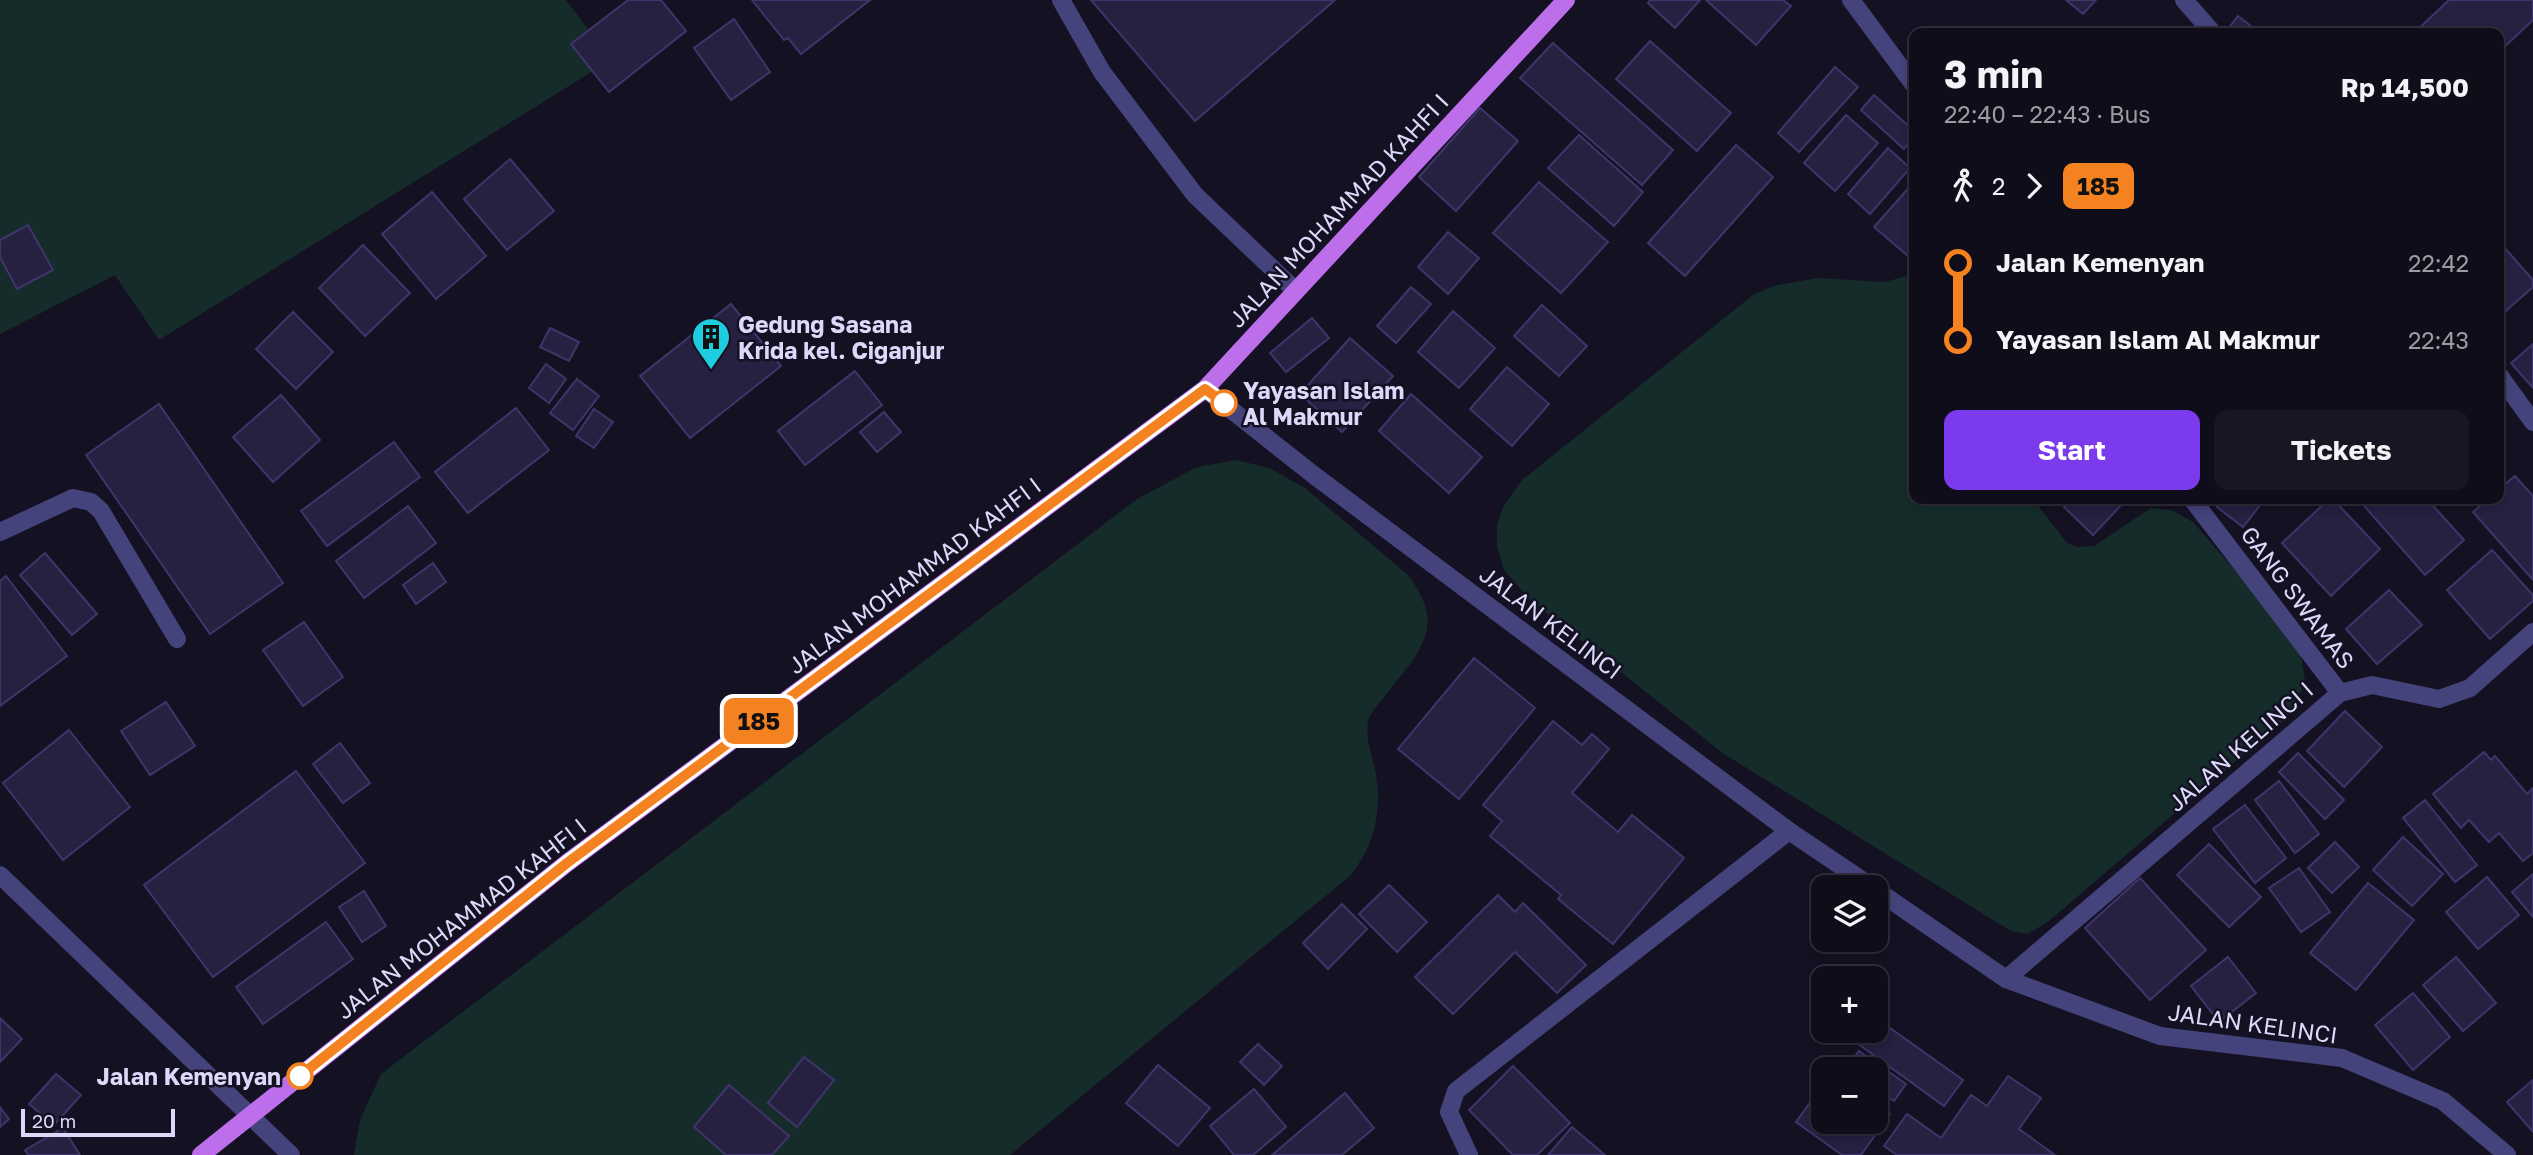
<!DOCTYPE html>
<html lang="en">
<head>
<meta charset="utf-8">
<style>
	body { margin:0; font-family:"Golos Text",sans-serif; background:#181623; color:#f1f3f6; height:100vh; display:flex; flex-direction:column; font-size:26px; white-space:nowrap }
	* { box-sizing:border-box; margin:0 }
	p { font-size:23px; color:#9b9ca2 }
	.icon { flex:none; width:38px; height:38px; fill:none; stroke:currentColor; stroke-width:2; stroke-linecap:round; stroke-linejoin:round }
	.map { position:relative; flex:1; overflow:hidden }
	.sheet { position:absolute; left:1909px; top:28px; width:595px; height:476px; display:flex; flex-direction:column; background:#0f0d1a; border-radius:14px; box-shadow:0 4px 10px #0003,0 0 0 2px #2f2d39 }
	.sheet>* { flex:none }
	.badge { padding:0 14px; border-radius:10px; font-size:24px; line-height:46px }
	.tools { position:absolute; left:1811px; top:875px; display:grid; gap:14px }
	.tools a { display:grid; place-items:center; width:77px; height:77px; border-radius:14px; background:#0f0d1a; box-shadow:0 4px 10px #0003,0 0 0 2px #2f2d39; font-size:35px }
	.scale { position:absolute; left:21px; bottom:18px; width:154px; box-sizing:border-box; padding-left:7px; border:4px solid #dcd8fa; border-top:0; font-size:19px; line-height:24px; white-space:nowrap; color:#dcd8fa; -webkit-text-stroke:5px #141122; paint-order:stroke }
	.map>.badge { position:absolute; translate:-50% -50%; box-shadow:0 0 0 4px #fff }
	.legs { display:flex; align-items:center; gap:10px; height:77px; padding:0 35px; font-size:23px }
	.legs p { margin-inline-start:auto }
	.overview { display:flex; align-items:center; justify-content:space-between; height:119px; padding:0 35px }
	h1 { font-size:38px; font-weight:700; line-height:52px }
	.primary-button { display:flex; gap:14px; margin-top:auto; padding:14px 35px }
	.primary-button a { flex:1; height:80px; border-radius:14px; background:#7c3aed; color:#fff; font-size:28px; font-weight:700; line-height:80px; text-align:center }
	.primary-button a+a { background:#181623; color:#f1f3f6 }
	ul { padding:0 35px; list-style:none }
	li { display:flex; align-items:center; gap:24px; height:77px; font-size:26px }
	li i { display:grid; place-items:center; width:10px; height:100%; margin:0 9px; background:currentColor }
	li i::after { content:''; width:18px; height:18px; margin:-9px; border:5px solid; border-radius:50%; background:#0f0d1a }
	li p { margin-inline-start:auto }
	li:first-child i { background:linear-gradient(#0000 50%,currentColor 0) }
	li:last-child i { background:linear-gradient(currentColor 50%,#0000 0) }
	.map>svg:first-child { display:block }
	.green { fill:#152c2b }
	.building { fill:#262041; stroke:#3f356a; stroke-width:2 }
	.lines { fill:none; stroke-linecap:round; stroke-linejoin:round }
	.minor { stroke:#44437b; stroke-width:18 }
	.major { stroke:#bc6eeb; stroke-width:18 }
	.line-1-casing { stroke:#fff; stroke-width:16 }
	.line-1 { stroke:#f58220; stroke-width:10 }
	.stop-1-dot { fill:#fff; stroke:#f58220; stroke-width:3.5 }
	.labels { text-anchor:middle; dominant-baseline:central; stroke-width:5; stroke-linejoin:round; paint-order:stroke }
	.street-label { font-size:23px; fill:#dcd8fa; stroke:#141122 }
	.poi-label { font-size:23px; font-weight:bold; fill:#dcd8fa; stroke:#141122; text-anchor:start }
	.stop-label { font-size:23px; font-weight:bold; fill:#dcd8fa; stroke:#141122; text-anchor:start }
</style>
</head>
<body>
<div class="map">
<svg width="2533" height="1155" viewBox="0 0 2533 1155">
	<rect width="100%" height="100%" fill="#141122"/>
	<g class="green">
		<path d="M 0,0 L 566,0 L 611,60 L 159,340 L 115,275 L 0,334 Z"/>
		<path d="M 1914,274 L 1914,499 L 2033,499 L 2067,543 L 2077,547 L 2094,546 L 2151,508 L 2172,510 L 2193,522 L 2283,626 L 2300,649 L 2305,681 L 2294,708 L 2287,717 L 2049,921 L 2028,934 L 2011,931 L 1724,754 L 1529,599 L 1504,570 L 1497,546 L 1497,525 L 1503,507 L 1522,480 L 1753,295 L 1773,286 L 1818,278 L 1885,282 Z"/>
		<path d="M 1236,460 L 1269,468 L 1305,488 L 1407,574 C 1449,627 1419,652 1385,696 C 1379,704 1369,713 1368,722 C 1365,741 1373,757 1376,775 C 1382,813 1374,846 1350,876 L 1010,1155 L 354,1155 L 360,1120 L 381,1074 L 1137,499 L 1197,467 Z"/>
	</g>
	<g class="building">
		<path d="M 628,0 L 661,0 L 686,31 L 609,92 L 571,44 Z"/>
		<path d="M 752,0 L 870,0 L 801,54 L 788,38 L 784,40 Z"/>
		<path d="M 1091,0 L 1335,0 L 1195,121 Z"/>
		<path d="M 1650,0 L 1700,0 L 1675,28 L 1648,3 Z"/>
		<path d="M 1706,0 L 1783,0 L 1791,6 L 1756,45 Z"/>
		<path d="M 2066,0 L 2096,0 L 2083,14 Z"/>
		<path d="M 2449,0 L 2533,0 L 2533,20 L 2499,52 L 2499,33 L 2414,33 Z"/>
		<path d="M 2238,16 L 2260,33 L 2225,33 Z"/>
		<path d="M 734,19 L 770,72 L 731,100 L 694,48 Z"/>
		<path d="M 1650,41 L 1731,113 L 1697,151 L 1616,79 Z"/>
		<path d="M 1553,43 L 1673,150 L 1642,185 L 1520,78 Z"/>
		<path d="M 1835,67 L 1858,87 L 1799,152 L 1778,133 Z"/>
		<path d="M 1874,95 L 1914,131 L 1914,137 L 1904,149 L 1861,110 Z"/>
		<path d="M 1480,108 L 1518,141 L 1456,211 L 1419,177 Z"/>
		<path d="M 1846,115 L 1878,143 L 1835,191 L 1804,163 Z"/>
		<path d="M 1579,135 L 1643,192 L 1614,226 L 1548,168 Z"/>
		<path d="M 1736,145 L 1773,177 L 1685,276 L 1648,243 Z"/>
		<path d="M 1888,148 L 1910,168 L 1870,214 L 1848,194 Z"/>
		<path d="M 510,159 L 554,211 L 507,250 L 464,199 Z"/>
		<path d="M 1539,182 L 1608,242 L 1561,293 L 1493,233 Z"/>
		<path d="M 1914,182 L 1914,249 L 1908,256 L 1874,227 Z"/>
		<path d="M 432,192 L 486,256 L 436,299 L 382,234 Z"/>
		<path d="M 28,225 L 53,270 L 17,289 L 0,257 L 0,240 Z"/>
		<path d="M 1448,232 L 1479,258 L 1448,294 L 1418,267 Z"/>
		<path d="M 363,245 L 410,293 L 365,336 L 319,288 Z"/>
		<path d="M 2502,245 L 2533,280 L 2533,287 L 2499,317 L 2499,247 Z"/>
		<path d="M 1411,287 L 1431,304 L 1396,343 L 1377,326 Z"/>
		<path d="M 731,304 L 781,366 L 690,438 L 640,376 Z"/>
		<path d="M 1542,305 L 1587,346 L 1559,376 L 1514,336 Z"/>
		<path d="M 1453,311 L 1495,348 L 1459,388 L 1418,352 Z"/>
		<path d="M 293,312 L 333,352 L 296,389 L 256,349 Z"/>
		<path d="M 1312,318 L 1329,338 L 1286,372 L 1270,353 Z"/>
		<path d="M 550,328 L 579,342 L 569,361 L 540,347 Z"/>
		<path d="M 1350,338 L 1393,376 L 1342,432 L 1300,394 Z"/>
		<path d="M 2533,344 L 2533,388 L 2511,363 Z"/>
		<path d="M 546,364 L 566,379 L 549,403 L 529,388 Z"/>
		<path d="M 1507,367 L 1549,404 L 1512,446 L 1470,409 Z"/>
		<path d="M 855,371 L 882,405 L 805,465 L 778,431 Z"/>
		<path d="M 577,379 L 599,396 L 573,430 L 550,413 Z"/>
		<path d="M 1411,394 L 1482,457 L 1449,493 L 1379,431 Z"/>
		<path d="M 281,395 L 320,440 L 273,482 L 233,437 Z"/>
		<path d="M 159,404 L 283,583 L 210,634 L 86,455 Z"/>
		<path d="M 516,408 L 549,450 L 468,513 L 435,472 Z"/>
		<path d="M 594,409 L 613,422 L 594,448 L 576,436 Z"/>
		<path d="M 884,412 L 901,432 L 877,452 L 860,432 Z"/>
		<path d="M 394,442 L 420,477 L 327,546 L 301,511 Z"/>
		<path d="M 2515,476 L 2533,496 L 2533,580 L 2473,512 L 2488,499 L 2499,499 L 2499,489 Z"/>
		<path d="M 2072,499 L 2127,499 L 2093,535 L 2064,507 Z"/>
		<path d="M 2223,499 L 2265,499 L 2243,527 L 2217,507 Z"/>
		<path d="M 2329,499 L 2333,499 L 2380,549 L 2331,596 L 2282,543 Z"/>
		<path d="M 2358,499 L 2427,499 L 2464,540 L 2425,575 Z"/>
		<path d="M 408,506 L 436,543 L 364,598 L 336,561 Z"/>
		<path d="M 2492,550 L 2533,595 L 2533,601 L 2490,639 L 2447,590 Z"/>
		<path d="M 45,553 L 97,614 L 72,635 L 20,575 Z"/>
		<path d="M 433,563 L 446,582 L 416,604 L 403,585 Z"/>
		<path d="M 6,576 L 67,656 L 0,706 L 0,581 Z"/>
		<path d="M 2389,590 L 2422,625 L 2377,664 L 2346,629 Z"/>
		<path d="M 304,622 L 343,677 L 303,706 L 263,650 Z"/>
		<path d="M 1474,658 L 1535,708 L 1459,799 L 1398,749 Z"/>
		<path d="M 166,702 L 195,746 L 150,775 L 121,731 Z"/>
		<path d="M 2345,711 L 2382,747 L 2344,787 L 2307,751 Z"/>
		<path d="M 1553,721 L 1582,745 L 1592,734 L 1609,749 L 1572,793 L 1618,832 L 1632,815 L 1684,858 L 1613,944 L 1558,899 L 1561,895 L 1490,836 L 1502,821 L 1483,805 Z"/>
		<path d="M 69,730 L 130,807 L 63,860 L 3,783 Z"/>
		<path d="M 340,743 L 370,783 L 343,803 L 313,764 Z"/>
		<path d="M 2484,752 L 2491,760 L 2495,756 L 2527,794 L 2533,788 L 2533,853 L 2523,861 L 2499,833 L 2489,842 L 2469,820 L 2461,828 L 2433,794 Z"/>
		<path d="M 2298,753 L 2344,800 L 2325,819 L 2279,772 Z"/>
		<path d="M 296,771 L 365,863 L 213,977 L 144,885 Z"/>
		<path d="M 2279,781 L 2319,834 L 2295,853 L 2255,800 Z"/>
		<path d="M 2425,800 L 2477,865 L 2455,882 L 2403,818 Z"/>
		<path d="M 2245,805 L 2286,858 L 2255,883 L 2213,829 Z"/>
		<path d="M 2403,837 L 2443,874 L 2412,906 L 2373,870 Z"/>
		<path d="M 2335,842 L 2359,867 L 2332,893 L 2308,868 Z"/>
		<path d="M 2209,844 L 2261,897 L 2229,927 L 2177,875 Z"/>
		<path d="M 2299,868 L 2330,912 L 2301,932 L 2269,888 Z"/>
		<path d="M 2533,874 L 2533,917 L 2512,892 Z"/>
		<path d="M 2487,877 L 2519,915 L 2478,949 L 2446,912 Z"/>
		<path d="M 2140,878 L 2206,950 L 2150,1000 L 2085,928 Z"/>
		<path d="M 2368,883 L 2414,920 L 2356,990 L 2310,953 Z"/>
		<path d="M 1389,885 L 1427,922 L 1397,952 L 1359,914 Z"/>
		<path d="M 364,891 L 386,926 L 362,942 L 339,907 Z"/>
		<path d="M 1498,895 L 1515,912 L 1523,903 L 1586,965 L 1557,993 L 1515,952 L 1453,1014 L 1415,977 Z"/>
		<path d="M 1342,904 L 1367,929 L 1328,969 L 1303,943 Z"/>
		<path d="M 326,922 L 353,959 L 263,1024 L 236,987 Z"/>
		<path d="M 2228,957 L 2256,993 L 2219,1022 L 2191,986 Z"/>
		<path d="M 2456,957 L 2496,1003 L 2463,1031 L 2423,985 Z"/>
		<path d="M 2413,993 L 2450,1037 L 2413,1070 L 2375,1025 Z"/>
		<path d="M 0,1018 L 22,1039 L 0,1062 Z"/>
		<path d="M 1876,1018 L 1963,1080 L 1944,1106 L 1846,1035 L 1849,1031 L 1876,1031 Z"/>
		<path d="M 1258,1044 L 1282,1066 L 1264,1085 L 1240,1062 Z"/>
		<path d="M 1859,1051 L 1906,1084 L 1894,1101 L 1876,1089 L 1876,1069 L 1847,1068 Z"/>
		<path d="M 804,1057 L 834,1080 L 797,1127 L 768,1103 Z"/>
		<path d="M 1158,1065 L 1210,1108 L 1178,1146 L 1126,1103 Z"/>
		<path d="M 1513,1066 L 1570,1123 L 1537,1155 L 1513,1155 L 1469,1110 Z"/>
		<path d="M 56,1074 L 81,1095 L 54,1125 L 29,1104 Z"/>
		<path d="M 2008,1076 L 2041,1098 L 2019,1129 L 2055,1155 L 1897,1155 L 1884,1146 L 1907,1114 L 1941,1138 L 1971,1095 L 1987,1106 Z"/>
		<path d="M 2533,1080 L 2533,1132 L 2507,1102 Z"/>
		<path d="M 1824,1083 L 1824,1122 L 1876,1122 L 1876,1105 L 1890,1114 L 1861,1155 L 1842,1155 L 1796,1122 Z"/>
		<path d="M 729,1085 L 789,1136 L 772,1155 L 726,1155 L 694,1127 Z"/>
		<path d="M 1254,1089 L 1286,1127 L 1253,1155 L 1234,1155 L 1210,1126 Z"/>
		<path d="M 1345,1093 L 1374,1128 L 1342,1155 L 1272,1155 Z"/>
		<path d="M 0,1107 L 9,1119 L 0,1127 Z"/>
		<path d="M 1572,1127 L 1605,1155 L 1548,1155 Z"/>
		<path d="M 63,1128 L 80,1155 L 28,1155 L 25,1150 Z"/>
	</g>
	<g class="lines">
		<g class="minor">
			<path d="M 1061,0 L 1102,72 L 1195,195 L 1296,291"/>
			<path d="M 1851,0 L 1914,85"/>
			<path d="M 2184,0 L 2213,33"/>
			<path d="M 2499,375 L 2533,422"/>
			<path d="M 1205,389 L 1315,476 L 1789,831 L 1872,887"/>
			<path d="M 2192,499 L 2340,693"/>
			<path d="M 0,532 L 73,498 L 91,502 L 101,511 L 177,639"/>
			<path d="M 0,875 L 291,1155"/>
			<path d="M 1876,890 L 2006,979 L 2160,1036 L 2342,1058 L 2443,1101 L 2507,1155"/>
			<path d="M 2006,979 L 2340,693 L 2372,685 L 2439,699 L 2470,688 L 2533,632"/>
			<path d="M 1469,1155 L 1449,1112 L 1456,1091 L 1789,831"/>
		</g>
		<path class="major" d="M 201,1155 L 567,863 L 1205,389 L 1566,0"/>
	</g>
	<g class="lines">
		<defs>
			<path id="line-1" d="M 300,1076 L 567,863 L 1205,389 L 1224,403"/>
		</defs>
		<use href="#line-1" class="line-1-casing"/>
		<use href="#line-1" class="line-1"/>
	</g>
	<defs>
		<symbol id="building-pin" viewBox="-11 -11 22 30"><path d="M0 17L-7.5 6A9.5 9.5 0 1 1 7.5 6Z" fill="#1ecddf" stroke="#141122"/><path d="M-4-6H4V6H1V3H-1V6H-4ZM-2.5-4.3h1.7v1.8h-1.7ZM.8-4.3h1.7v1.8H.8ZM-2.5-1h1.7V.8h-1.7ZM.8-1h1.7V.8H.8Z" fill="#111"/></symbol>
	</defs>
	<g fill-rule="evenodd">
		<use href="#building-pin" x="689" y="315" width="44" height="60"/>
	</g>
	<g class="stop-1-dot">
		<circle cx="1224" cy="403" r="12"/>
		<circle cx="300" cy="1076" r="12"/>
	</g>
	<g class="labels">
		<g class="street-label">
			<text transform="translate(1338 210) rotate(-47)">JALAN MOHAMMAD KAHFI I</text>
			<text transform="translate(914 575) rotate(-37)">JALAN MOHAMMAD KAHFI I</text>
			<text transform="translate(2298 597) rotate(53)">GANG SWAMAS</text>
			<text transform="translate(1551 622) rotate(37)">JALAN KELINCI</text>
			<text transform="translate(2240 746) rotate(-41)">JALAN KELINCI I</text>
			<text transform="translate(461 918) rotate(-38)">JALAN MOHAMMAD KAHFI I</text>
			<text transform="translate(2253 1023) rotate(8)">JALAN KELINCI</text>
		</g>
		<g class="poi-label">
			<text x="738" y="324">Gedung Sasana<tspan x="738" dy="26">Krida kel. Ciganjur</tspan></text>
		</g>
		<g class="stop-label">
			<text x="1243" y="390">Yayasan Islam<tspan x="1243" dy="26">Al Makmur</tspan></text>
			<text x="281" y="1076" text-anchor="end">Jalan Kemenyan</text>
		</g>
	</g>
</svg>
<div class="tools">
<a><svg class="icon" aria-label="layers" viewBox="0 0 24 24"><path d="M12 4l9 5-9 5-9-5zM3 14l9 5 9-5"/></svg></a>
<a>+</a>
<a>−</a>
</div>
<div class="scale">20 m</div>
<b class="badge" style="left:759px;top:721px;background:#f58220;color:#111">185</b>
<section class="sheet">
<div class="overview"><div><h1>3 min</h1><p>22:40 – 22:43 · Bus</p></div><b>Rp 14,500</b></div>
<div class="legs"><svg class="icon" aria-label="walk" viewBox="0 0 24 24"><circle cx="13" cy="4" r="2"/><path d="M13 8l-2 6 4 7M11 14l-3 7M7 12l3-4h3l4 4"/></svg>2<svg class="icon" aria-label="forward" viewBox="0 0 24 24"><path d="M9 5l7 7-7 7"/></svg><b class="badge" style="background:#f58220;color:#111">185</b></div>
<ul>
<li><i style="color:#f58220"></i><b>Jalan Kemenyan</b><p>22:42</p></li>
<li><i style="color:#f58220"></i><b>Yayasan Islam Al Makmur</b><p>22:43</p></li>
</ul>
<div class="primary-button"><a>Start</a><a>Tickets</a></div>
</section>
</div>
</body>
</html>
